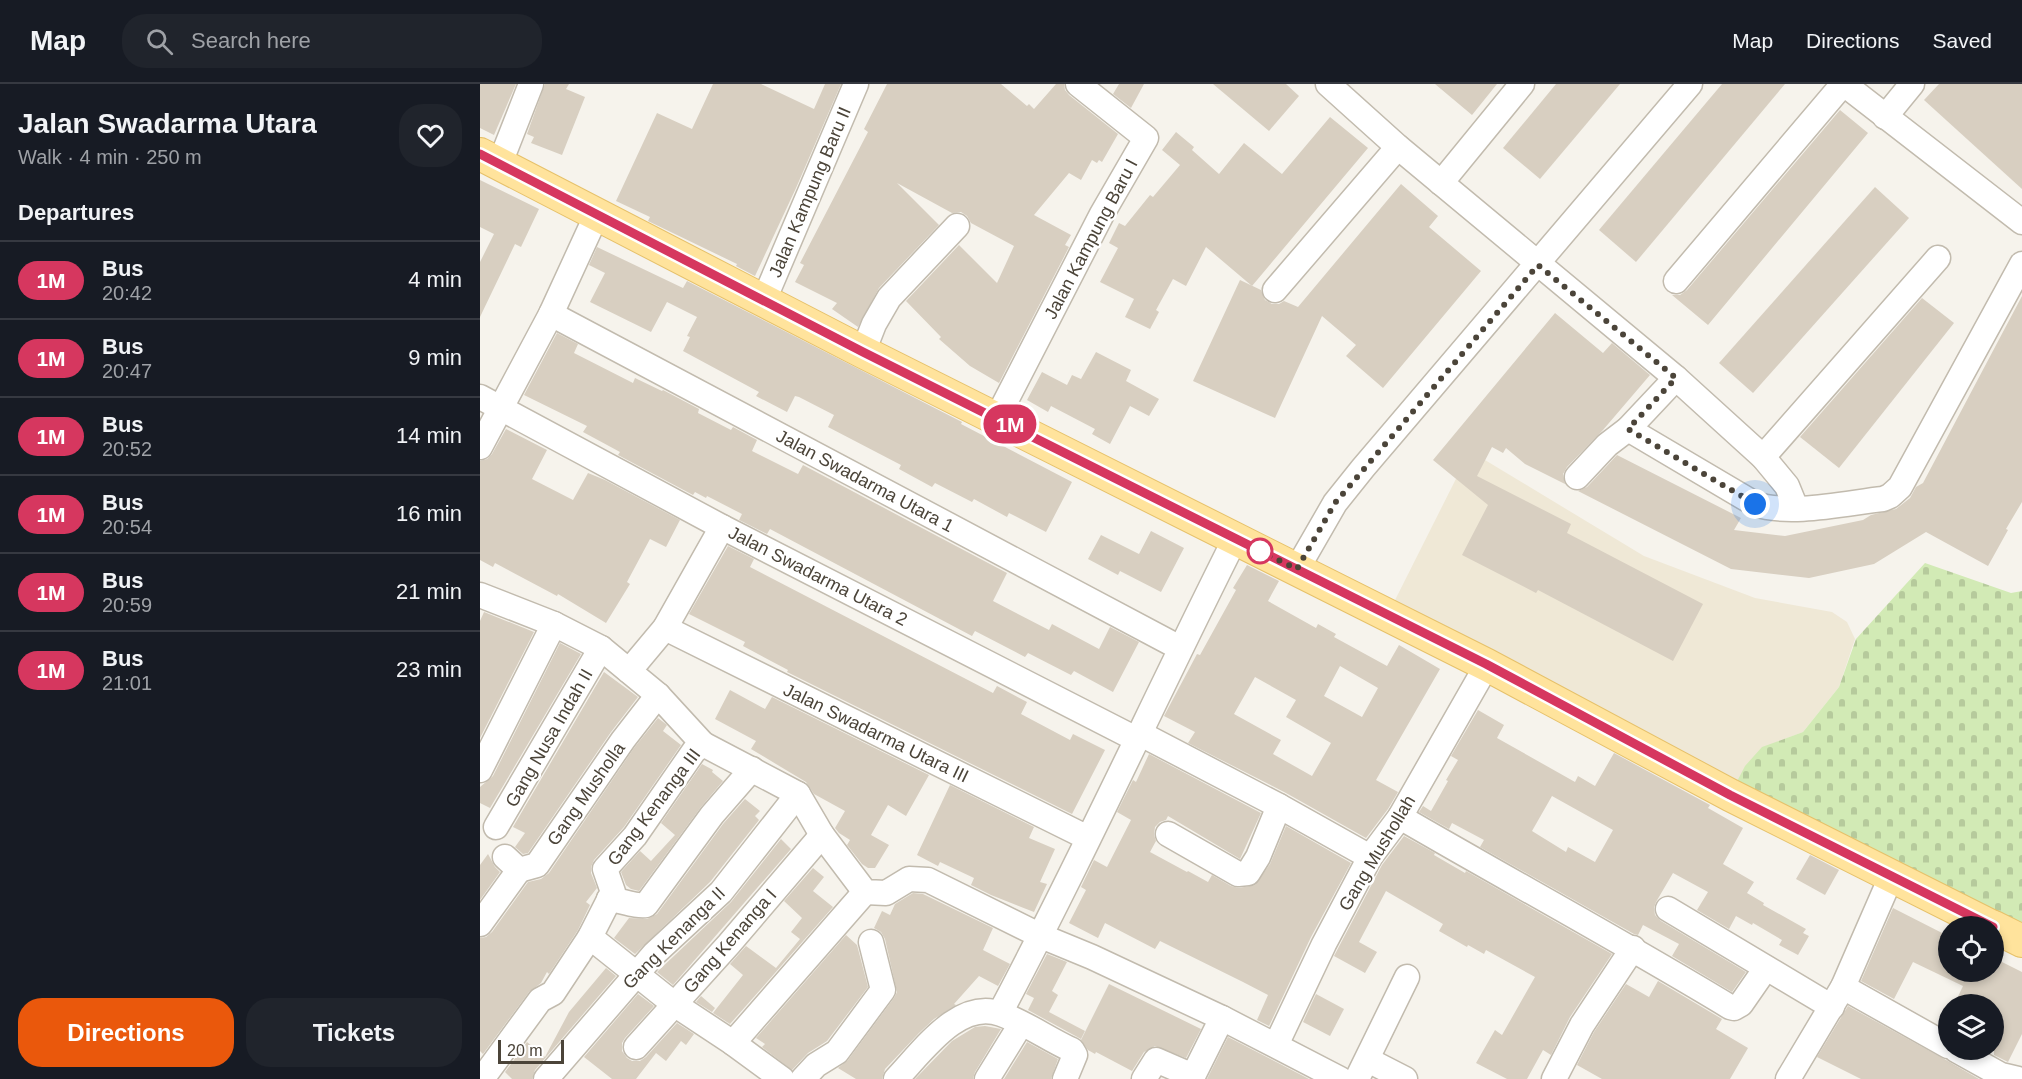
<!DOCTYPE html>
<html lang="en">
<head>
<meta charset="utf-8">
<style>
	body { margin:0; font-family:Helvetica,sans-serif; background:#20242c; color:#f1f3f6; height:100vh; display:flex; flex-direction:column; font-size:22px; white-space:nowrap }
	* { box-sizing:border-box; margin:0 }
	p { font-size:20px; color:#9ea1a6 }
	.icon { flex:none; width:33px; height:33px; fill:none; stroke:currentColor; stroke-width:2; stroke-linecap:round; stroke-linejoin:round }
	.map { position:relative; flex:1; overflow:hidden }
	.drawer { display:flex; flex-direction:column; background:#171b24; width:480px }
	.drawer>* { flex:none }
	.badge { padding:0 12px; border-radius:20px; font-size:21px; line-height:39px }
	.fabs { position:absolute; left:1458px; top:832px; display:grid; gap:12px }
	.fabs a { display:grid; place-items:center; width:66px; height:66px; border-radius:50%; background:#171b24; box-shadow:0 3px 9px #0003; font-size:30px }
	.scale { position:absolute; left:18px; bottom:15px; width:66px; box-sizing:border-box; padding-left:6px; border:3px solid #4b4439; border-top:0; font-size:16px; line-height:21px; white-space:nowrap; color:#4b4439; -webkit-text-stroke:4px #fff; paint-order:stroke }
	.you { position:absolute; width:30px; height:30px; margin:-15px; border:4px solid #fff; border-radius:50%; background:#1a73e8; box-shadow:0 0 0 9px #1a73e833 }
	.map>.badge { position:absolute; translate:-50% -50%; box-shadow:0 0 0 3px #fff }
	h2 { padding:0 18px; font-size:22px; line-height:54px }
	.round { display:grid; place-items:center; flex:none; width:63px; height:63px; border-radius:24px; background:#20242c }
	.overview { display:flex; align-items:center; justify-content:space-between; height:102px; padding:0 18px }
	h1 { font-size:28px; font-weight:700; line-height:45px }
	.button { display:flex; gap:12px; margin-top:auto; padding:12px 18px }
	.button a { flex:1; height:69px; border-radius:24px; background:#ea580c; color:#fff; font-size:24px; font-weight:700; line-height:69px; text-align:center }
	.button a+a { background:#20242c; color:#f1f3f6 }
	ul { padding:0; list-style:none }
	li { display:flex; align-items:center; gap:18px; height:78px; padding:0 18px; border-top:2px solid #363941 }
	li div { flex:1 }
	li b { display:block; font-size:22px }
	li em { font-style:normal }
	li .badge { min-width:66px; font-weight:700; text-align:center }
	header { display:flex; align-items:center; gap:36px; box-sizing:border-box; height:84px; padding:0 30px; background:#171b24; border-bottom:2px solid #363941 }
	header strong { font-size:28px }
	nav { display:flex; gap:33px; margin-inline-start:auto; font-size:21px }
	.search { width:420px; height:54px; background:#20242c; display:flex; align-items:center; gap:15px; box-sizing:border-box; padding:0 21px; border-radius:24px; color:#9ea1a6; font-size:22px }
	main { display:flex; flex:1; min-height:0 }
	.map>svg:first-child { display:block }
	.education { fill:#efe8d6 }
	.cemetery { fill:url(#cemetery-stones) }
	.building { fill:#d8cfc1; fill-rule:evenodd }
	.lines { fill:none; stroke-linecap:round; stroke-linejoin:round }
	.minor-casing { stroke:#c2bbae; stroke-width:27 }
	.major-casing { stroke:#e6c16a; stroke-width:34 }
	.minor { stroke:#fff; stroke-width:24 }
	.major { stroke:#ffe39c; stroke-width:32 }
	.line-casing { stroke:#fff; stroke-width:14 }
	.line { stroke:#d6375f; stroke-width:9 }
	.walk { stroke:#4b4439; stroke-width:6; stroke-dasharray:0 10.8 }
	.stop-dot { fill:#fff; stroke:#d6375f; stroke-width:3 }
	.labels { text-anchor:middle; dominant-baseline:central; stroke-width:5; stroke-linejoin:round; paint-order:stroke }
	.street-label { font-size:18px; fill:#4b4439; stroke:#fff }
</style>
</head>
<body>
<header>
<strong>Map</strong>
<div class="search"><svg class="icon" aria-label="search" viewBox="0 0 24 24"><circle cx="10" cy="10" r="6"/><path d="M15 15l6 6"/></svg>Search here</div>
<nav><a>Map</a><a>Directions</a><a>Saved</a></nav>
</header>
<main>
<section class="drawer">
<div class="overview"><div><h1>Jalan Swadarma Utara</h1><p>Walk · 4 min · 250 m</p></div><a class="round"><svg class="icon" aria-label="heart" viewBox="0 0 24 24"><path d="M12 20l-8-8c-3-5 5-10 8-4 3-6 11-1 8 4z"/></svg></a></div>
<h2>Departures</h2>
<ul>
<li><span class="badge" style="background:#d6375f;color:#fff">1M</span><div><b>Bus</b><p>20:42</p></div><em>4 min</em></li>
<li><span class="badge" style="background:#d6375f;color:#fff">1M</span><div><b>Bus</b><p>20:47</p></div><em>9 min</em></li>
<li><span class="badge" style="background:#d6375f;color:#fff">1M</span><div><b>Bus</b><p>20:52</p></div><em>14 min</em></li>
<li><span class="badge" style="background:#d6375f;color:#fff">1M</span><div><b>Bus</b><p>20:54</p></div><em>16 min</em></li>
<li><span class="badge" style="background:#d6375f;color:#fff">1M</span><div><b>Bus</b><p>20:59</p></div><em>21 min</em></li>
<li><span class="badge" style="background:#d6375f;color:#fff">1M</span><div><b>Bus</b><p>21:01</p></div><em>23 min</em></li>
</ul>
<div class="button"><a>Directions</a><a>Tickets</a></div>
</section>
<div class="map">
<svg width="1542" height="995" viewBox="0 0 1542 995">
	<defs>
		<pattern id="cemetery-stones" width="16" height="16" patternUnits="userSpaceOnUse" patternTransform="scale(1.5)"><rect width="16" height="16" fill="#d2eab5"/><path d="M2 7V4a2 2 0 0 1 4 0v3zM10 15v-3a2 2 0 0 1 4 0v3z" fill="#b6ca9c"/></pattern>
	</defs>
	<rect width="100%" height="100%" fill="#f6f3ec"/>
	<path class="education" d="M 990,367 L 1164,472 L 1275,514 L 1352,528 L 1367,538 L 1375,555 L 1359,603 L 1323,648 L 1282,664 L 1250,711 L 907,532 Z"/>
	<path class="cemetery" d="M 1445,479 L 1531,509 L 1542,507 L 1542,856 L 1250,711 L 1265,682 L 1282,663 L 1323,648 L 1359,603 L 1376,555 Z"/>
	<g class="building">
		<path d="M 0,0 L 36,0 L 14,51 L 0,44 Z"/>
		<path d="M 65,0 L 89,0 L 86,5 L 105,13 L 82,71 L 51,59 L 54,53 L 47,50 Z"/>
		<path d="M 233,0 L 281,0 L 334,25 L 345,0 L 361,0 L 316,104 L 275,192 L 256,182 L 257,180 L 168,137 L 170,133 L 136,117 L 177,29 L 212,45 Z"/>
		<path d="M 407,0 L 521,0 L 547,22 L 549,20 L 554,25 L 576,0 L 584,0 L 585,6 L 589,11 L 638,50 L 622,78 L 619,76 L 617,79 L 612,76 L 601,96 L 589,89 L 554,131 L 591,151 L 585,161 L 589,163 L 519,299 L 490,282 L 459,255 L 461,253 L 426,217 L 479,161 L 517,199 L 534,162 L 491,139 L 487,132 L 481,128 L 472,129 L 417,99 L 459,141 L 399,204 L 378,243 L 352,225 L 357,219 L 315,198 L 324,181 L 320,179 L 388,48 L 384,45 Z"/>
		<path d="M 639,0 L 664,0 L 651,24 L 633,10 Z"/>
		<path d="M 733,0 L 806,0 L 819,12 L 789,47 Z"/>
		<path d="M 955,0 L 1017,0 L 992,31 Z"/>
		<path d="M 1076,0 L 1140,0 L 1060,95 L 1023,64 Z"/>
		<path d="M 1242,0 L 1305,0 L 1156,178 L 1119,146 Z"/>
		<path d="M 1459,0 L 1542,0 L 1542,105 L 1444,16 Z"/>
		<path d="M 1360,26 L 1388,49 L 1228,241 L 1192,211 L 1200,211 L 1207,206 Z"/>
		<path d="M 850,33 L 888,64 L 772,202 L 726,163 L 706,202 L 693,195 L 676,226 L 679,228 L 670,245 L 645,233 L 654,215 L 620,198 L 638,164 L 629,159 L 639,139 L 645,142 L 670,111 L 673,113 L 700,81 L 682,66 L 696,48 L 714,63 L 712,66 L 739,90 L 764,59 L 802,90 Z"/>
		<path d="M 0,96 L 59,125 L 41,163 L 35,160 L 0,233 L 0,178 L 14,150 L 0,143 Z"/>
		<path d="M 921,100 L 958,132 L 949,143 L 1001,187 L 903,304 L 866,272 L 876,261 L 842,232 L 795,334 L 713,297 L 760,196 L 781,206 L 785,216 L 792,220 L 799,220 L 804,217 L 818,223 Z"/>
		<path d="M 1395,103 L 1429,134 L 1273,309 L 1239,279 Z"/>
		<path d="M 117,163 L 203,204 L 207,197 L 482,338 L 481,340 L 592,398 L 566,448 L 529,429 L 527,433 L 494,415 L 492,418 L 455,399 L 452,403 L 419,385 L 421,381 L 348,343 L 354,331 L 319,313 L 315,312 L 307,328 L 276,312 L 279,308 L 203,267 L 210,253 L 207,252 L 217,233 L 187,218 L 171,248 L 110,218 L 125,189 L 109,181 Z"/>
		<path d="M 1542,212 L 1542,418 L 1526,445 L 1528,446 L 1508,482 L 1446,448 L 1394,480 L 1329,494 L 1251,485 L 1098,407 L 1107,403 L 1137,371 L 1261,434 L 1254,446 L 1305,452 L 1383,436 L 1391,431 L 1416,425 L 1430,414 L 1436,403 L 1443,399 Z"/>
		<path d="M 1442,214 L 1474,239 L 1359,384 L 1320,353 Z"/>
		<path d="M 1075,229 L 1123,269 L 1132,259 L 1170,291 L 1123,346 L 1087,383 L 1083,390 L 1085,400 L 1045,380 L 1026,364 L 1023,369 L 1012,363 L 997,392 L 1091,440 L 1087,449 L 1223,520 L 1193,577 L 1058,506 L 1056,509 L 982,471 L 1008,421 L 953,376 Z"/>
		<path d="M 77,249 L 98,260 L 94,269 L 153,299 L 155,294 L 182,307 L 183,306 L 219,325 L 218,329 L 251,346 L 253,343 L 277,356 L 272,367 L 318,390 L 323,381 L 527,489 L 513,517 L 569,546 L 572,540 L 619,565 L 630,543 L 659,558 L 633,608 L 594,587 L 591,591 L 548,569 L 545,573 L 495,547 L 492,552 L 290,445 L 287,450 L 259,436 L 262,430 L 227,412 L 226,414 L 215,408 L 213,411 L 138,371 L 140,368 L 103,348 L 107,342 L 44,311 Z"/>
		<path d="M 616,268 L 651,286 L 646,297 L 679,315 L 669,332 L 650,322 L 630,360 L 612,350 L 615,345 L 571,322 L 568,328 L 547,316 L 562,288 L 587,301 L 592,291 L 601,295 Z"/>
		<path d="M 26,345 L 67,366 L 52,395 L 93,416 L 108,389 L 125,396 L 200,436 L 186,463 L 170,455 L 147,498 L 150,500 L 126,539 L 78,510 L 77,512 L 15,479 L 13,483 L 0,476 L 0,377 L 7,375 L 12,370 Z"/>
		<path d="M 671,447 L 704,464 L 681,508 L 640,487 L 638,491 L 608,475 L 621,451 L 659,470 Z"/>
		<path d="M 248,462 L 274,475 L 270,483 L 513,609 L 517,602 L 547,618 L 541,630 L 590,656 L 593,650 L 625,666 L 592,730 L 307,588 L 308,586 L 263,562 L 265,558 L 209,530 Z"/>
		<path d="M 767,481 L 799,497 L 788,517 L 836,544 L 838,540 L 856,550 L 854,553 L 907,582 L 919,561 L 960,585 L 896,696 L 918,708 L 908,725 L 886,754 L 806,709 L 708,659 L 715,648 L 684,632 L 717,570 L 720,571 L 756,506 L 753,504 ZM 860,582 L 898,604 L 882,633 L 844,612 ZM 775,593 L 816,616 L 806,633 L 851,659 L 832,692 L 793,670 L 801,656 L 754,630 Z"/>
		<path d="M 4,528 L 54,548 L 0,654 L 0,537 Z"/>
		<path d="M 80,559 L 101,570 L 10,724 L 0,719 L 0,703 L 13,692 Z"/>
		<path d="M 124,588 L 158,613 L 131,648 L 48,769 L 43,770 L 35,763 L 45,749 L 33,743 Z"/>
		<path d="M 250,606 L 285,625 L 292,613 L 449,691 L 426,732 L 408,721 L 391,751 L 409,761 L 395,784 L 388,784 L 382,780 L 367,761 L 370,756 L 359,749 L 355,744 L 365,727 L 334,710 L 326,698 L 271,665 L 276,657 L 235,635 Z"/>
		<path d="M 998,626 L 1024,641 L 1017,654 L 1095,698 L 1098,692 L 1115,702 L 1134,669 L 1230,721 L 1228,724 L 1263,744 L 1243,780 L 1274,798 L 1267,809 L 1284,819 L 1283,821 L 1326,845 L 1323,849 L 1329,852 L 1318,871 L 1299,861 L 1302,856 L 1273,839 L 1272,841 L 1256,832 L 1249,845 L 1217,826 L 1228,808 L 1193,789 L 1176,818 L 1174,824 L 1175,831 L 1181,837 L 1266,888 L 1252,908 L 1192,872 L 1199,860 L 1163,841 L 1158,851 L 1154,850 L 1000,763 L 1004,756 L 972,739 L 969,745 L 939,728 L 943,722 L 951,727 L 968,697 L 966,696 L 978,676 L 971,672 ZM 1072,712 L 1133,746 L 1115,778 L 1088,763 L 1086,768 L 1052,747 Z"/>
		<path d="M 178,634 L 187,641 L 183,647 L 201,661 L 144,743 L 114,776 L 111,783 L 111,789 L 117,804 L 106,818 L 110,821 L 98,846 L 69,890 L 67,888 L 61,899 L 49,908 L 3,970 L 0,967 L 0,854 L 6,853 L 12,848 L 48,798 L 61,795 L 69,789 L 154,664 Z"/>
		<path d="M 669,670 L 781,729 L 760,775 L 688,732 L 686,736 L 680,738 L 675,743 L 674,751 L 676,757 L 670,768 L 707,788 L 708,787 L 728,798 L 732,791 L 751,802 L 759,804 L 775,801 L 790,780 L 806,742 L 871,779 L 831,853 L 789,942 L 777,936 L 788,911 L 763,898 L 680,857 L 675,865 L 625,839 L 618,854 L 589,839 L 606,806 L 601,803 L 614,776 L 627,783 L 651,736 L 637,728 L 653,696 L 656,698 Z"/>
		<path d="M 222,680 L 233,686 L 232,688 L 243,697 L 221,723 L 159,807 L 151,805 L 146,801 L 141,788 L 160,767 L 171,777 L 195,751 L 181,739 Z"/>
		<path d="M 470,701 L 554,743 L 549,754 L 575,765 L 560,798 L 567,800 L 554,828 L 511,811 L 491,801 L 494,794 L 460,778 L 458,782 L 437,771 Z"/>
		<path d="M 265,715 L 280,727 L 275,732 L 279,736 L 230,798 L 155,870 L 134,854 L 149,834 L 167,835 L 177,830 L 243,740 Z"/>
		<path d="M 924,752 L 955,769 L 954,771 L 985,789 L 986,787 L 1132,870 L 1090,933 L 1071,971 L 1063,966 L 1047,995 L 1027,995 L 996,979 L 1015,946 L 1022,951 L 1055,893 L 1006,866 L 1004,870 L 988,861 L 987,863 L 959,847 L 963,840 L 906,807 L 879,858 L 897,868 L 885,889 L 854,872 L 902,781 Z"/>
		<path d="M 301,755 L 311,765 L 193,901 L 177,888 L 251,818 Z"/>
		<path d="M 8,770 L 15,783 L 20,788 L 0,816 L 0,781 Z"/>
		<path d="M 1330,771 L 1359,786 L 1345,811 L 1316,795 Z"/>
		<path d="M 333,784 L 344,793 L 333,807 L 353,823 L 250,940 L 233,929 L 263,891 L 250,880 L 266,862 L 296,884 L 320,855 L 311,848 L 322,834 L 304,817 Z"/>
		<path d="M 433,809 L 443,810 L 513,844 L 503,866 L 530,880 L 518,902 L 499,892 L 474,920 L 476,921 L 454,935 L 439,949 L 405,985 L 402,995 L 376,995 L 358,984 L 368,976 L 414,914 L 417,908 L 405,855 L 401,848 L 394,844 L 402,827 L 410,831 L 415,820 Z"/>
		<path d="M 1413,824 L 1468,852 L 1468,888 L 1514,888 L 1514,874 L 1542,888 L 1542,950 L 1528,978 L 1514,971 L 1514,921 L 1474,921 L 1483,902 L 1433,878 L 1414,915 L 1381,897 Z"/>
		<path d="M 366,851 L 377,861 L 388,903 L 347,957 L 328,969 L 312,986 L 282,963 L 285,960 L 276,954 Z"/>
		<path d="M 567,870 L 587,878 L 572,907 L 578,911 L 569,928 L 605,947 L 601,955 L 548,926 L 554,914 L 546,910 Z"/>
		<path d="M 126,884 L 136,892 L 55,986 L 52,995 L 32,995 L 25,988 L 47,958 L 65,973 L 89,928 Z"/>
		<path d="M 1178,897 L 1242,935 L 1236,945 L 1268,964 L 1250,995 L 1122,995 L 1097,981 L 1114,948 L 1146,900 L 1169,913 Z"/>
		<path d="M 629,900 L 721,945 L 706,974 L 675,962 L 664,968 L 652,987 L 616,968 L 615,970 L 608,966 L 601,956 Z"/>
		<path d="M 158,910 L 174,922 L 145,954 L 142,959 L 142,967 L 147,974 L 152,977 L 160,977 L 166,973 L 197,939 L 214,950 L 206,961 L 201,957 L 186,977 L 176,969 L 156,995 L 132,995 L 104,973 Z"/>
		<path d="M 836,910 L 864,925 L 850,952 L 823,938 Z"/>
		<path d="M 221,912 L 235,924 L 232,928 L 216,918 Z"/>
		<path d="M 1368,922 L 1466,976 L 1499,995 L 1381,995 L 1337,973 Z"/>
		<path d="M 505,942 L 521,945 L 495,988 L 493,995 L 435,995 L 472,957 L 495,943 Z"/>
		<path d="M 748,953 L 829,995 L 727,995 Z"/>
		<path d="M 547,958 L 578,975 L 571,995 L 524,995 Z"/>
	</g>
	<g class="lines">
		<defs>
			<g id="minor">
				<path d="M 848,0 L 918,63 L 1196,294 L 1283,373 L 1307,402 L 1316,424"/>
				<path d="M 1364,0 L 1542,138"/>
				<path d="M 1405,33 L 1432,0"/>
				<path d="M 20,79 L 51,0"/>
				<path d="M 961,99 L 1042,0"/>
				<path d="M 1196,197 L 1363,0"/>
				<path d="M 795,206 L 918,63"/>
				<path d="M 284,216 L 376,0"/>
				<path d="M 71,230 L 700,564"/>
				<path d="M 383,268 L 394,240 L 409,214 L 477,142"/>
				<path d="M 0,313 L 242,443 L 656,655"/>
				<path d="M 517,334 L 622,130 L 666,54 L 598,0"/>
				<path d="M 1148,345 L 1275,420 C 1310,432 1366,419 1403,415 L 1410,412 L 1420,403 L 1542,180"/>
				<path d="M 0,363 L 71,230 L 117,130"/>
				<path d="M 1283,373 L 1458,174"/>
				<path d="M 1097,393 L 1127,361 L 1148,345 L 1196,294"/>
				<path d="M 817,485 L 855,419 L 883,384 L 1210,0"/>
				<path d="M 0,511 L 74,540 L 121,564 L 178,611 L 223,660 L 318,710 L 342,751 L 385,808 L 406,809 L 429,795 L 448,796 L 561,852 L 612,873 L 742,934 L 860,995"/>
				<path d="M 185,544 L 608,754"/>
				<path d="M 149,587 L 185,544 L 242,443"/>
				<path d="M 659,649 L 799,722 L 890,773"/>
				<path d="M 0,686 L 74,540"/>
				<path d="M 920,733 C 1030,797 1141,857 1250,923 L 1254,924 L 1261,920 L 1286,884"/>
				<path d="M 16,743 L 121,564"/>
				<path d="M 688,750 L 758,790 L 768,789 L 778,773 L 799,722"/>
				<path d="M 25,773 L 39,786 L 57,781 L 143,656 L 178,611"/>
				<path d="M 129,815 C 139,816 158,823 166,821 L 232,731 L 272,685"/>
				<path d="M 1188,825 L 1352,923"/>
				<path d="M 0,840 L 39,786"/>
				<path d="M 110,853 L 194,920 L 253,959"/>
				<path d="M 1363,903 L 1468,962"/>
				<path d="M 520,929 C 603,773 676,612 755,455"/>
				<path d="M 796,961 L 844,860 L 890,773 L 920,733 L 1007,581"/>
				<path d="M 156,963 L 249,860 L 342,751"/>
				<path d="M 1476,966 L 1521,991 L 1538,995"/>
				<path d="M 888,976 L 925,995"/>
				<path d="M 2,995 L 60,916 L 73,909 L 110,853 L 133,808 L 125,785 L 155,752 L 214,667 L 223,660"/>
				<path d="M 66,995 L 174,870 L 241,808 L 318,710"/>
				<path d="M 302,995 L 253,959 L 385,808"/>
				<path d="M 323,995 L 336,981 L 357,968 L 403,906 L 391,858"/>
				<path d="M 416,995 C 442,968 479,914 521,930 C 546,939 568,955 592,966 L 595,971 L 585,995"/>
				<path d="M 507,995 L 541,940"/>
				<path d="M 664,995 L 676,976 L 713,992 L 742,934"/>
				<path d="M 877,995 L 927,893"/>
				<path d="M 1074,995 L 1102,941 L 1153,864"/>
				<path d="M 1308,995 L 1363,903 L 1411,793"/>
			</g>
			<g id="major">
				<path d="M 0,70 L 383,268 L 1007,581 L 1250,711 L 1513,843"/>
				<path d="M 1514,843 L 1542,857"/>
			</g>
		</defs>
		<use href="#minor" class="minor-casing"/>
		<use href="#major" class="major-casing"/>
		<use href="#minor" class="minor"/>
		<use href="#major" class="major"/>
	</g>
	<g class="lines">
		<defs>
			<path id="line" d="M 0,70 L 383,268 L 1006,580 L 1250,711 L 1513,843"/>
		</defs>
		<use href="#line" class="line-casing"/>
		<use href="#line" class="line"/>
		<path class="walk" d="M 780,467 L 817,485 L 855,419 L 1058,181 L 1196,294 L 1148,345 L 1275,420"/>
	</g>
	<circle class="stop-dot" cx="780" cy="467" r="12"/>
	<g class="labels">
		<g class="street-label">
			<text transform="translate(330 108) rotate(-67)">Jalan Kampung Baru II</text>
			<text transform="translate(611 155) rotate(-62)">Jalan Kampung Baru I</text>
			<text transform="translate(385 397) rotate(28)">Jalan Swadarma Utara 1</text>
			<text transform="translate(338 492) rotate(27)">Jalan Swadarma Utara 2</text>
			<text transform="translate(396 649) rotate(26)">Jalan Swadarma Utara III</text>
			<text transform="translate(69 654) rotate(-60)">Gang Nusa Indah II</text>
			<text transform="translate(106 710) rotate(-55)">Gang Musholla</text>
			<text transform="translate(174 723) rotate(-53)">Gang Kenanga III</text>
			<text transform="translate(897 769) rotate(-59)">Gang Mushollah</text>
			<text transform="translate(194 854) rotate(-45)">Gang Kenanga II</text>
			<text transform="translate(250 857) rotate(-49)">Gang Kenanga I</text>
		</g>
	</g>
</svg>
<div class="fabs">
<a><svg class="icon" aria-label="locate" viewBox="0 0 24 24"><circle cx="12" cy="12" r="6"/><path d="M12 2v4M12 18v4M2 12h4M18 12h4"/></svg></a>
<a><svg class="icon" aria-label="layers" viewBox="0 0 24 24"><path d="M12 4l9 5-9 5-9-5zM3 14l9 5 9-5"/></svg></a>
</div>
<div class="scale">20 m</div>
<div class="you" style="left:1275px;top:420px"></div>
<b class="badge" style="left:530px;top:340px;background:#d6375f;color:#fff">1M</b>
</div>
</main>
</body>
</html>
